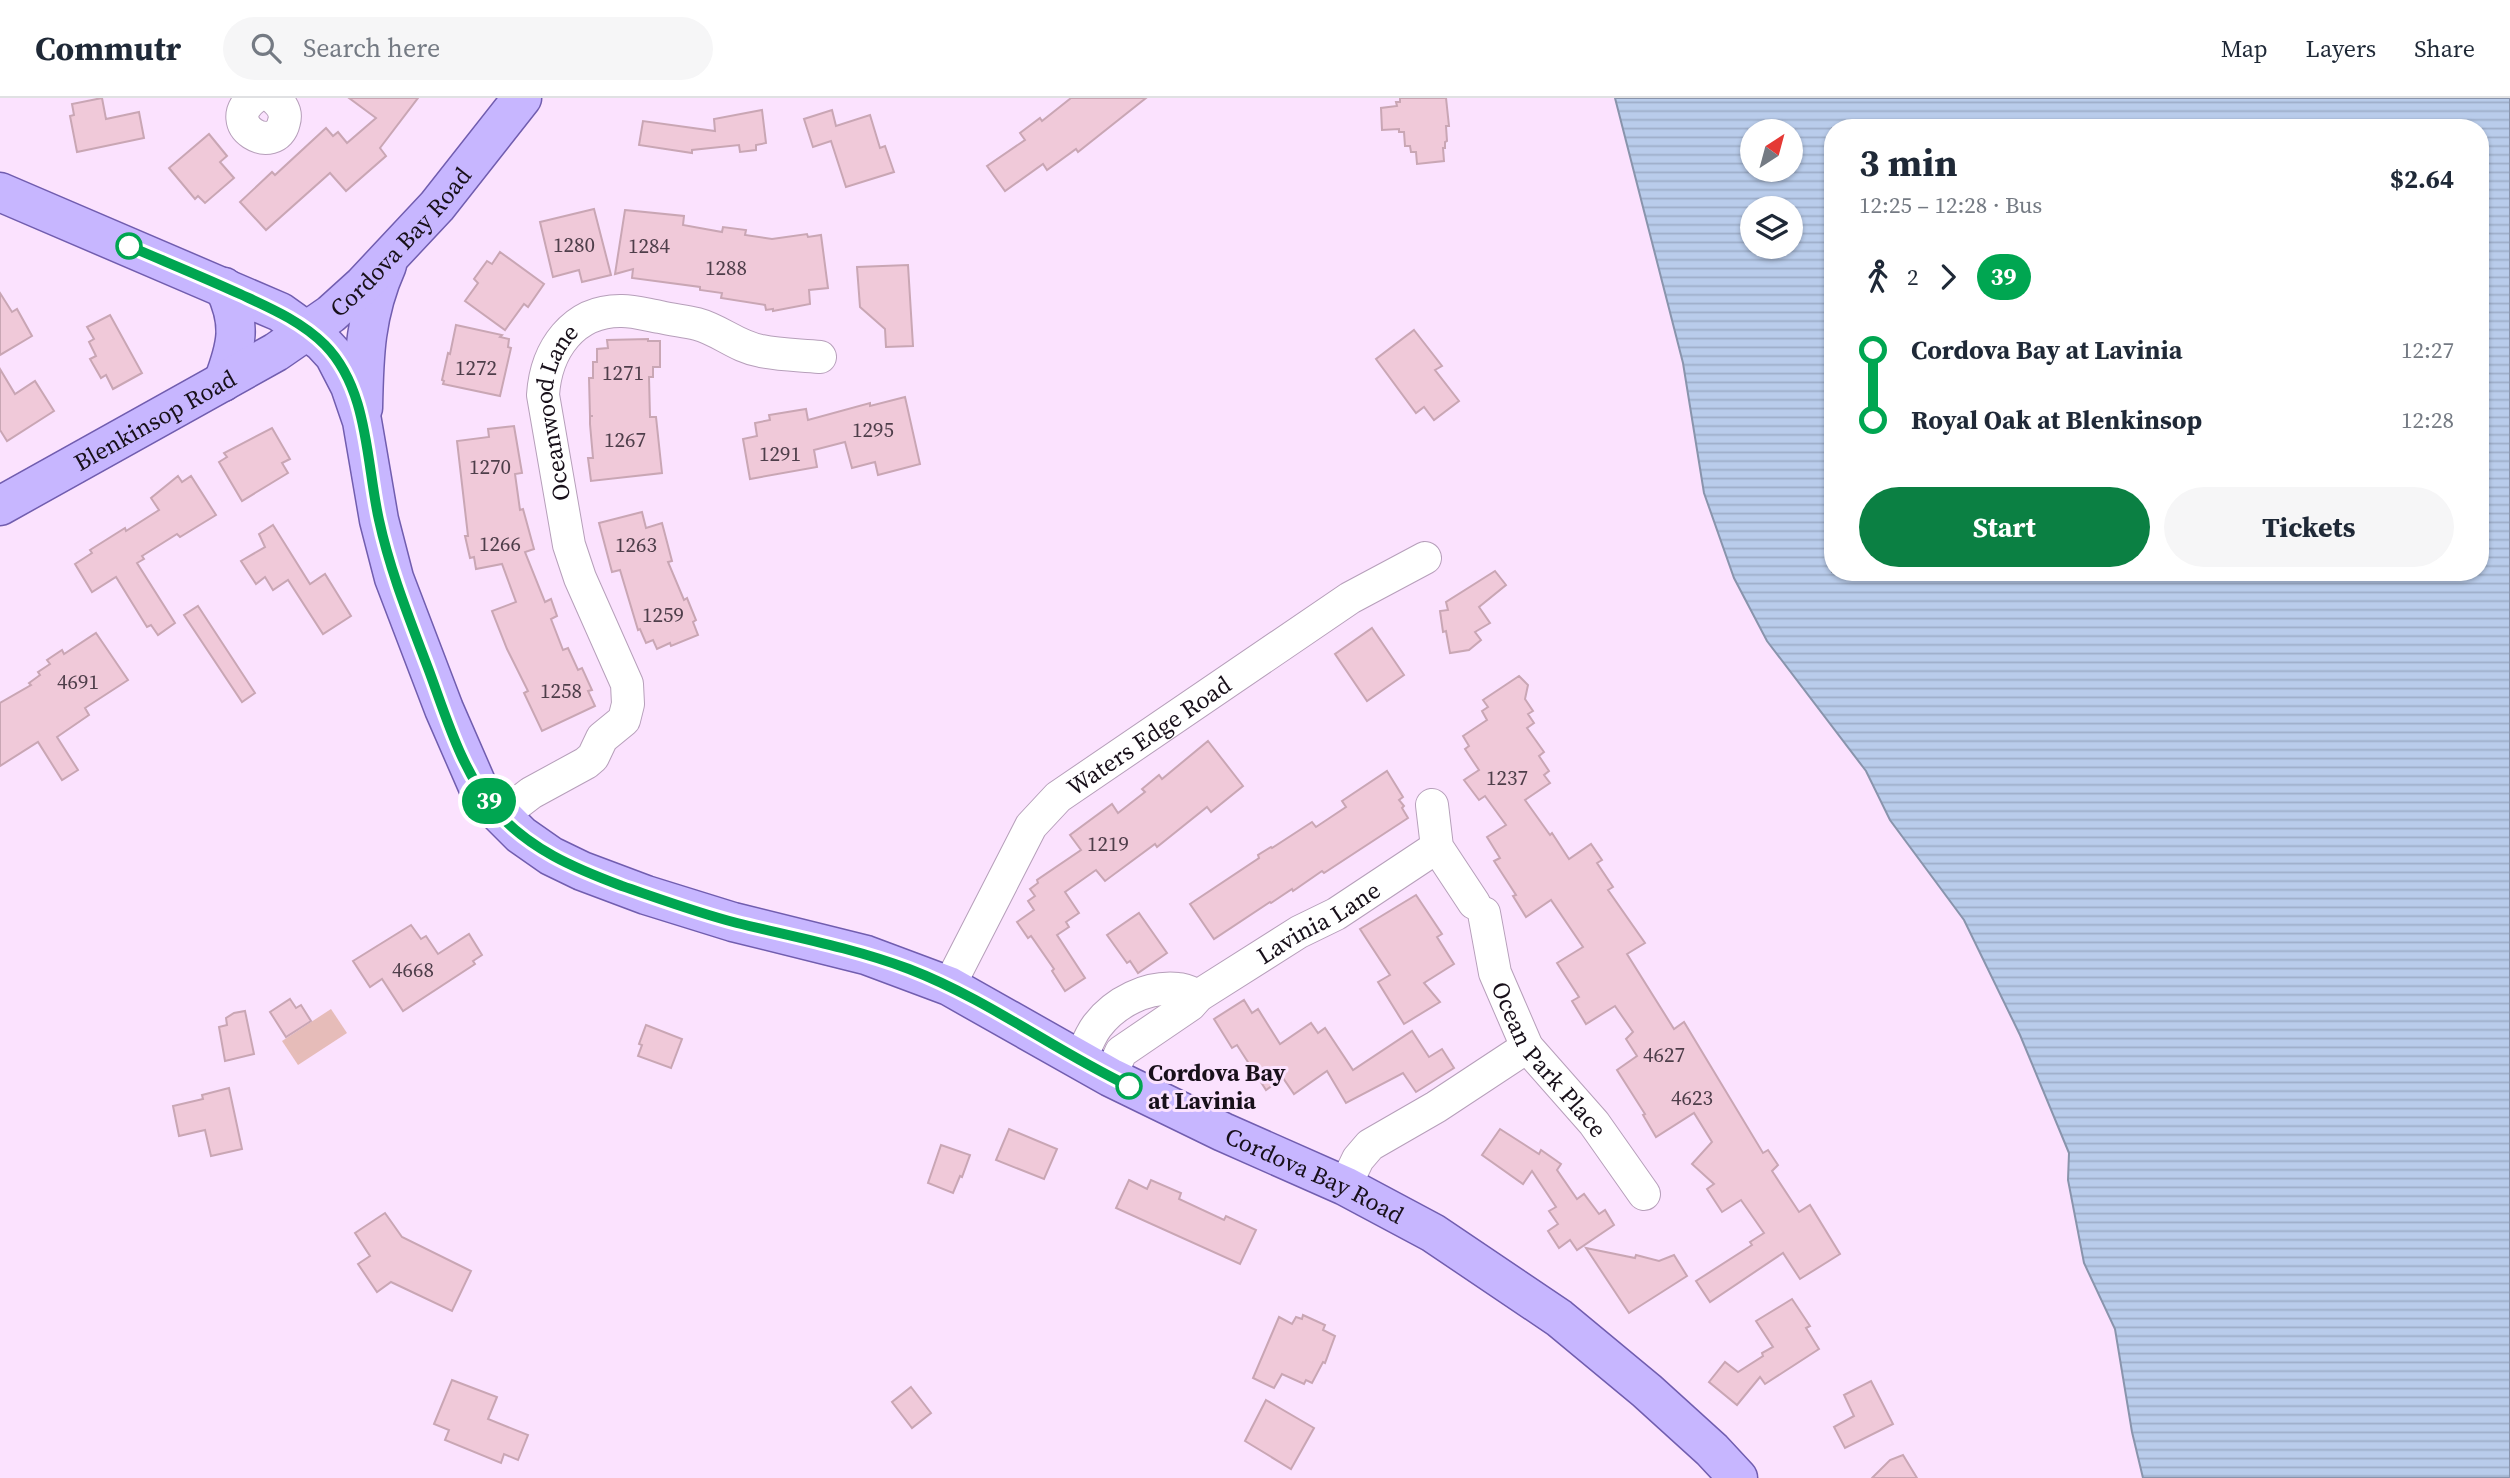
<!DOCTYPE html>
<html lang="en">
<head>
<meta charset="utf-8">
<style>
	body { margin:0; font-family:"Source Serif 4",serif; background:#f6f6f7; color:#1f2937; height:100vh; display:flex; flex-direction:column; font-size:26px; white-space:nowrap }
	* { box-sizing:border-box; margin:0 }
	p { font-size:23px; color:#747a83 }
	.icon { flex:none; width:38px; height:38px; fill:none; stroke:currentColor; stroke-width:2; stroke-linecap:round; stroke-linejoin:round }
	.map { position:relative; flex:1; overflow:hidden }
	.panel { position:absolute; left:1824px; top:21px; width:665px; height:462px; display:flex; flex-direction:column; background:#fff; border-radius:28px; box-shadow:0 2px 5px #0004 }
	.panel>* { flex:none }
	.badge { padding:0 14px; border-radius:23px; font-size:24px; line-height:46px }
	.needle { width:46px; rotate:36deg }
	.fabs { position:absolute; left:1740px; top:21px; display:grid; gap:14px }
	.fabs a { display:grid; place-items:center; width:63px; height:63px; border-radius:50%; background:#fff; box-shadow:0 2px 5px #0004; font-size:35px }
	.map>.badge { position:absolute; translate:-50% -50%; box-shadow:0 0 0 4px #fff }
	.legs { display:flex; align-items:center; gap:10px; height:77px; padding:0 35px; font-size:23px }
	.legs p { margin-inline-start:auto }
	.headline { display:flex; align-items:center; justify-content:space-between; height:119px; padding:0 35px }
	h1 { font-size:38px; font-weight:700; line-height:52px }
	.button { display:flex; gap:14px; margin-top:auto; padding:14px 35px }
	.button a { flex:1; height:80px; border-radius:42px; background:#0b8043; color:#fff; font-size:28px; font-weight:700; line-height:80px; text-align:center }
	.button a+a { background:#f6f6f7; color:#1f2937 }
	ul { padding:0 35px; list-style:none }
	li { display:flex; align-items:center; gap:24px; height:70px; font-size:26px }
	li i { display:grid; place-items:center; width:10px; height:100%; margin:0 9px; background:currentColor }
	li i::after { content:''; width:18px; height:18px; margin:-9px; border:5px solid; border-radius:50%; background:#fff }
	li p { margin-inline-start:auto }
	li:first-child i { background:linear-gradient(#0000 50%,currentColor 0) }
	li:last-child i { background:linear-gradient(currentColor 50%,#0000 0) }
	header { display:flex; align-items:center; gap:42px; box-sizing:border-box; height:98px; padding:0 35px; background:#fff; border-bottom:2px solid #e0e1e3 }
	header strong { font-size:33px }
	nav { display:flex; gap:38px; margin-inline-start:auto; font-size:24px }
	.search { width:490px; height:63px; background:#f6f6f7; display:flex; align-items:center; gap:18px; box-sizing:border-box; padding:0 24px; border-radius:38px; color:#747a83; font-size:26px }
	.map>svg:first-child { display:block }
	.green { fill:#e6bcb9 }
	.water { fill:url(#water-rules); stroke:#8994ac; stroke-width:2; fill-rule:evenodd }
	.building { fill:#f0c9d9; stroke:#c9a6b4; stroke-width:2 }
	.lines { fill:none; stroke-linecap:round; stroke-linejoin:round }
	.minor-casing { stroke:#b69fba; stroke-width:34 }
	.major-casing { stroke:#715daf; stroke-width:41 }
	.minor { stroke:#fff; stroke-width:32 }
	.major { stroke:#c7b6ff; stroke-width:38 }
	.line-1-casing { stroke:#fff; stroke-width:16 }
	.line-1 { stroke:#00a651; stroke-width:10 }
	.stop-1-dot { fill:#fff; stroke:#00a651; stroke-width:3.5 }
	.labels { text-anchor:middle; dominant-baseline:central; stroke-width:6; stroke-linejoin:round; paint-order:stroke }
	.number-label { font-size:21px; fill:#4e3e4a }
	.street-label { font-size:24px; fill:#18101a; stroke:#fbe2fe }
	.stop-label { font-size:24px; font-weight:bold; fill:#18101a; stroke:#fbe2fe; text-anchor:start }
</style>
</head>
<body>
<header>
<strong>Commutr</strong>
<div class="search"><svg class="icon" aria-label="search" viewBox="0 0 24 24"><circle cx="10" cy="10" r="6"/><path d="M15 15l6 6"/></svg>Search here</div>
<nav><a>Map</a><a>Layers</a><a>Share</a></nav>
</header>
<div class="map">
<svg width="2510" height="1380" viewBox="0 0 2510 1380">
	<defs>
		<pattern id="water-rules" width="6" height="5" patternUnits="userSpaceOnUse" patternTransform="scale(1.75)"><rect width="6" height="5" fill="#b9cceb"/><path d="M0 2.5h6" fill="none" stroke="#9eaec9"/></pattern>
	</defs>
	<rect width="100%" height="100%" fill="#fbe2fe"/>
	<path class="green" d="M 331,911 L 347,935 L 298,967 L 282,943 Z"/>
	<path class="water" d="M 1615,0 L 2510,0 L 2510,1380 L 2143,1380 L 2132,1334 L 2115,1231 L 2084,1165 L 2068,1082 L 2069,1055 L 2020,937 L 1964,822 L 1890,722 L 1866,673 L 1767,543 L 1734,480 L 1704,395 L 1683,265 ZM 1832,30 L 2480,30 L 2480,474 L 1832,474 ZM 1752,33 L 1790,33 L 1790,72 L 1752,72 ZM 1752,110 L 1790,110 L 1790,149 L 1752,149 Z"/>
	<g class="building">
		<path d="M 102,0 L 106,21 L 139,14 L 144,40 L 77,54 L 70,18 L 74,17 L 72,6 Z"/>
		<path d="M 349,0 L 418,0 L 380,50 L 386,58 L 346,93 L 330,75 L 266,132 L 240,104 L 272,74 L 275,77 L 326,30 L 333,38 L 338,34 L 347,45 L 376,20 Z"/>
		<path d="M 1071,0 L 1146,0 L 1078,54 L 1076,51 L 1047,72 L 1043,66 L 1005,93 L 987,68 L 1025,42 L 1020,35 L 1040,20 L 1042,23 Z"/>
		<path d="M 1400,0 L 1446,0 L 1449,28 L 1446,28 L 1447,43 L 1445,44 L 1445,50 L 1443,50 L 1444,63 L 1417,66 L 1416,54 L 1411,54 L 1410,48 L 1405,48 L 1404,34 L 1399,34 L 1399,31 L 1382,32 L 1381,10 L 1397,8 L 1396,4 L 1400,4 Z"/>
		<path d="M 762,12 L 766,45 L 756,47 L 756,52 L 740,54 L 739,47 L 692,52 L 692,55 L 639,47 L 643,23 L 715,33 L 714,21 Z"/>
		<path d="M 832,12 L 836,28 L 870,17 L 880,50 L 885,48 L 894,74 L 846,89 L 831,43 L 813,49 L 804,21 Z"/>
		<path d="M 209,36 L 227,58 L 220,64 L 234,80 L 205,105 L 198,98 L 195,101 L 169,70 Z"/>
		<path d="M 594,111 L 611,177 L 582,184 L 579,172 L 553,179 L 540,124 Z"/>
		<path d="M 625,112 L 684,118 L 683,127 L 722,134 L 723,129 L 746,132 L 745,137 L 772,141 L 807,136 L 808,139 L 821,137 L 828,190 L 809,192 L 810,206 L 773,213 L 773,211 L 766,212 L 765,207 L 721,200 L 722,195 L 700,192 L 700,189 L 632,180 L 633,171 L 615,176 Z"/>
		<path d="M 500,154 L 544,186 L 528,209 L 524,206 L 505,232 L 465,203 L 478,185 L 474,181 L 487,163 L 492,166 Z"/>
		<path d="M 908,167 L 913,248 L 886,249 L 885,231 L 860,209 L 857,169 Z"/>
		<path d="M 0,195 L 12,214 L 17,211 L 32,238 L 0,257 Z"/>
		<path d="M 110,217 L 142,275 L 113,291 L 106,277 L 101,280 L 90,261 L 96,258 L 89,244 L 94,241 L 87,229 Z"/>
		<path d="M 456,227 L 502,237 L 500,239 L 509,241 L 508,249 L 511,250 L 500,298 L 443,286 L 444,283 L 442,282 L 448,255 L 450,256 Z"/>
		<path d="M 1414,232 L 1442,268 L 1435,272 L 1459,303 L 1434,322 L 1424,309 L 1416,315 L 1376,261 Z"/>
		<path d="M 648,241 L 648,243 L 660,243 L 660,269 L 653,269 L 653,279 L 649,279 L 650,319 L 656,319 L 662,375 L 591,383 L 588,360 L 593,360 L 590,326 L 590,318 L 593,318 L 590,318 L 589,280 L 593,280 L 593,264 L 597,264 L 597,251 L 608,250 L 607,242 Z"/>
		<path d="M 0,271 L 15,296 L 35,283 L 54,313 L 7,343 L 0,332 Z"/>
		<path d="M 905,299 L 920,366 L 878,377 L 875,364 L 852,370 L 845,344 L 814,352 L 817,369 L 750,381 L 743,341 L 757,338 L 755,325 L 770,322 L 769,317 L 806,311 L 808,322 L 870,305 L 870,308 Z"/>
		<path d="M 514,328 L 522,375 L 515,376 L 520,412 L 523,411 L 534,451 L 525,454 L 545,504 L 551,501 L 557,518 L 551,521 L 563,552 L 568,550 L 578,572 L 582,570 L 592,592 L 588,593 L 595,608 L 542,633 L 524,595 L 528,593 L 507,551 L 492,513 L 516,504 L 502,466 L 476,471 L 474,459 L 470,460 L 465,438 L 468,438 L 457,343 L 489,339 L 488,331 Z"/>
		<path d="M 272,330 L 290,361 L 282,365 L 288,375 L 242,403 L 219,364 L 227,359 L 224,355 Z"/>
		<path d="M 178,378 L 182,384 L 191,378 L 216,417 L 180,439 L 177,436 L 142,458 L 144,461 L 137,465 L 175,525 L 158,537 L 151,527 L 147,529 L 116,479 L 92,494 L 75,466 L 92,455 L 90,452 L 125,430 L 126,433 L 159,412 L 151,400 Z"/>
		<path d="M 642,414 L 646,430 L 662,425 L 672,463 L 668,464 L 684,502 L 687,500 L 696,522 L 693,524 L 698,537 L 671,548 L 670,545 L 657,551 L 653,542 L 646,545 L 640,531 L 638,532 L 620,472 L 612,474 L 599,425 Z"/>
		<path d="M 273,427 L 310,486 L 325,476 L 351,518 L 323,536 L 288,482 L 273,492 L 265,479 L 256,486 L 241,463 L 265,449 L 259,436 Z"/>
		<path d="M 1495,473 L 1506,487 L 1479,509 L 1490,525 L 1475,534 L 1481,542 L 1469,552 L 1450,555 L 1446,533 L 1443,534 L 1440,513 L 1448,512 L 1446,504 Z"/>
		<path d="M 198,508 L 255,595 L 242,604 L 184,517 Z"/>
		<path d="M 1372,530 L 1404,577 L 1367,603 L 1335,556 Z"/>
		<path d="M 96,535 L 128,582 L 85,610 L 89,617 L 57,639 L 78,672 L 62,682 L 38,644 L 0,668 L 0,605 L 31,587 L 29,585 L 40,577 L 38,574 L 50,566 L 47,562 L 62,552 L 64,556 Z"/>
		<path d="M 1519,578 L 1528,587 L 1525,601 L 1533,613 L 1528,616 L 1534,625 L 1527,630 L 1544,654 L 1539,658 L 1549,673 L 1544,677 L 1550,685 L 1525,702 L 1550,737 L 1552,735 L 1569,761 L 1591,746 L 1602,762 L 1597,765 L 1613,789 L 1608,792 L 1645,845 L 1627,856 L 1674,931 L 1684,924 L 1763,1055 L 1768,1052 L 1778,1067 L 1772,1073 L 1799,1114 L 1810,1107 L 1840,1156 L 1800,1181 L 1783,1155 L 1710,1204 L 1696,1183 L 1752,1147 L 1750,1144 L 1764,1135 L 1741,1102 L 1722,1114 L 1707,1091 L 1714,1086 L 1692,1066 L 1712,1044 L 1694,1015 L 1656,1039 L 1643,1017 L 1645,1016 L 1617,972 L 1637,958 L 1626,941 L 1633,934 L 1615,908 L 1586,926 L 1572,903 L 1579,899 L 1557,865 L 1583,849 L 1551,802 L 1526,819 L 1513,798 L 1516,797 L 1494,763 L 1500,760 L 1487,739 L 1506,727 L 1485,698 L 1479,702 L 1464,682 L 1479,672 L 1465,651 L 1469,648 L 1463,638 L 1487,622 L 1482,613 L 1488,609 L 1483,602 Z"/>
		<path d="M 1208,643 L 1243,688 L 1211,714 L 1207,709 L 1157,749 L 1155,746 L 1105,783 L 1096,772 L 1065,794 L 1079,815 L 1066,824 L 1069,829 L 1057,837 L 1085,880 L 1065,893 L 1052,873 L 1054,871 L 1031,838 L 1028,840 L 1017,824 L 1034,812 L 1028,803 L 1035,798 L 1030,791 L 1038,785 L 1037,782 L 1081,752 L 1070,737 L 1112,706 L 1118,715 L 1145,694 L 1142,691 L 1159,677 L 1162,681 Z"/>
		<path d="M 1387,673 L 1403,699 L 1399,702 L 1404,708 L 1402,710 L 1408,720 L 1324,775 L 1322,773 L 1293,793 L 1292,791 L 1271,805 L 1270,804 L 1214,841 L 1190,806 L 1259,760 L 1258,757 L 1271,749 L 1272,750 L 1312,724 L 1316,729 L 1346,709 L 1342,703 Z"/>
		<path d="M 1416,797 L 1442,836 L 1437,839 L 1454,866 L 1424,885 L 1440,904 L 1404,926 L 1378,884 L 1390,877 L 1360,831 Z"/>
		<path d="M 1139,815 L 1167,855 L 1138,875 L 1130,863 L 1127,865 L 1107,837 Z"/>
		<path d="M 411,827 L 421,841 L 426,838 L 438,856 L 469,836 L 482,857 L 473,863 L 475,866 L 403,913 L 382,881 L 370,889 L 353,863 Z"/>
		<path d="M 290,901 L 296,910 L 301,907 L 311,923 L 286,939 L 270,914 Z"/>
		<path d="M 1244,902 L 1252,915 L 1258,911 L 1280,946 L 1311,925 L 1318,935 L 1325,930 L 1353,972 L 1412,933 L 1429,959 L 1442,951 L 1454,970 L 1416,994 L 1403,975 L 1346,1005 L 1327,973 L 1294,996 L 1283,980 L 1266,992 L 1237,947 L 1232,950 L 1214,921 Z"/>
		<path d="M 245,913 L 254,956 L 225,963 L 219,929 L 227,927 L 226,920 L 234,915 Z"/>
		<path d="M 646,927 L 682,941 L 671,970 L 638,958 L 642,947 L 639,946 Z"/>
		<path d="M 229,990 L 242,1051 L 211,1058 L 205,1032 L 179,1038 L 173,1008 L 203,1001 L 202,997 Z"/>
		<path d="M 1009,1031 L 1057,1051 L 1044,1081 L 996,1062 Z"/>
		<path d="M 1500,1031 L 1539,1056 L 1541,1052 L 1561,1066 L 1557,1072 L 1577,1101 L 1584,1096 L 1599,1116 L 1605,1112 L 1614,1127 L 1577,1152 L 1570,1142 L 1559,1150 L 1548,1133 L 1558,1126 L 1549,1113 L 1556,1109 L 1532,1073 L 1523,1086 L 1482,1057 Z"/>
		<path d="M 941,1047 L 970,1057 L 962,1079 L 960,1078 L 953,1095 L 928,1085 Z"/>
		<path d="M 1129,1082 L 1147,1091 L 1151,1082 L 1181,1095 L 1179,1101 L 1224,1122 L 1226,1118 L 1256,1132 L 1240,1166 L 1116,1110 Z"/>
		<path d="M 385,1115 L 402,1139 L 471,1173 L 452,1213 L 391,1184 L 377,1194 L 358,1166 L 370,1158 L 355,1135 Z"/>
		<path d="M 1586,1150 L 1635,1160 L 1636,1157 L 1659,1163 L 1674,1157 L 1687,1178 L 1629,1215 Z"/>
		<path d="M 1792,1201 L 1810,1228 L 1806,1230 L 1819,1251 L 1765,1286 L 1760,1279 L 1737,1307 L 1709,1284 L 1725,1264 L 1738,1274 L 1763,1258 L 1762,1255 L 1773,1249 L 1756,1223 Z"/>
		<path d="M 1303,1217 L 1325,1227 L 1323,1232 L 1335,1238 L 1325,1265 L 1323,1264 L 1312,1285 L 1306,1282 L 1304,1286 L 1282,1276 L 1274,1290 L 1253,1280 L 1279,1219 L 1292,1226 L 1296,1219 L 1302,1221 Z"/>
		<path d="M 452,1282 L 497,1299 L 488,1321 L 528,1337 L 518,1362 L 504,1356 L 501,1365 L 445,1342 L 449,1332 L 434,1326 Z"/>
		<path d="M 1871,1283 L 1893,1326 L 1845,1350 L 1834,1329 L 1854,1318 L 1844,1297 Z"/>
		<path d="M 911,1289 L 931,1315 L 912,1330 L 892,1304 Z"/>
		<path d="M 1266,1302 L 1314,1330 L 1291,1371 L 1245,1343 Z"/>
		<path d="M 1903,1357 L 1917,1380 L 1872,1380 L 1890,1362 Z"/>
	</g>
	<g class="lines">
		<defs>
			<g id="minor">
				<path d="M 254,0 C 218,27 276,60 284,24 C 287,14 281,6 274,0"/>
				<path d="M 1432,707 L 1437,749 L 1474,805"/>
				<path id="s1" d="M 501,718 L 531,695 L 586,665 L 593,659 L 602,640 L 624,622 L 628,606 L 627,586 L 580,480 L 569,447 L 543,297 C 546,252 573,212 622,213 C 634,213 648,217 660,219 C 672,222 685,223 697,226 C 720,232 737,249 761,253 C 780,257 801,257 820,259"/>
				<path id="s2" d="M 1484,815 L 1495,875 L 1527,949 L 1594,1025 L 1644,1096"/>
				<path id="s3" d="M 949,888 L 1031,728 L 1058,699 L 1350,500 L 1425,460"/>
				<path d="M 1080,962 C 1085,951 1090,937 1097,928 C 1115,904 1147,888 1178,891 C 1185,891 1192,895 1198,898"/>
				<path id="s4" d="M 1110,979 L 1121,954 L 1190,907 L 1198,898 L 1299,834 L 1336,816 L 1437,749"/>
				<path d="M 1345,1088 L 1358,1061 L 1370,1047 L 1436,1009 L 1527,949"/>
			</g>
			<g id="major">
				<path id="s5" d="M 0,94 L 280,214 L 322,244 L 334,257 L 350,288 L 362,323 L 379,422 L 394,480 L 444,611 L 478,689 L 495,711 L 521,737 L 551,758 L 582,773 L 646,797 L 733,824 L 866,857 L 949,888 L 1110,979 L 1223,1034 L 1345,1088 L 1433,1135 L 1559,1220 L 1647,1293 L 1712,1352 L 1738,1380"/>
				<path d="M 223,284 C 237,247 242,226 224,189"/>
				<path d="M 363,310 C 364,258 365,216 387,167"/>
				<path id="s6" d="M 0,408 L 276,254 L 331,216 L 363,187 L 437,108 L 522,0"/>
			</g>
		</defs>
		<use href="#minor" class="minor-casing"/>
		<use href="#major" class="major-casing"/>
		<use href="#minor" class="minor"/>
		<use href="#major" class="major"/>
	</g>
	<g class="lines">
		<defs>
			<path id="line-1" d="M 129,148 C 166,164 203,179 240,196 C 270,210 301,223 325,247 C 369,292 366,365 379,422 C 390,473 410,522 428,570 C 446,618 461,672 495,712 C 529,751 574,770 622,788 C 660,801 698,815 737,825 C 795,839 853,850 909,871 C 987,901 1054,952 1129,988"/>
		</defs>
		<use href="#line-1" class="line-1-casing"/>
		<use href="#line-1" class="line-1"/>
	</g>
	<g class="stop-1-dot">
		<circle cx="129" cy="148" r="12"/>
		<circle cx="1129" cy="988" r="12"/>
	</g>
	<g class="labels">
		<g class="number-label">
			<text x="574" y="146">1280</text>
			<text x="649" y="147">1284</text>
			<text x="726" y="169">1288</text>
			<text x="476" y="269">1272</text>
			<text x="623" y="274">1271</text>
			<text x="873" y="331">1295</text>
			<text x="625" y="341">1267</text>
			<text x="780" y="355">1291</text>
			<text x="490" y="368">1270</text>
			<text x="500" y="445">1266</text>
			<text x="636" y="446">1263</text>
			<text x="663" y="516">1259</text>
			<text x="78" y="583">4691</text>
			<text x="561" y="592">1258</text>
			<text x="1507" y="679">1237</text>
			<text x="1108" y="745">1219</text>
			<text x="413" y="871">4668</text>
			<text x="1664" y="956">4627</text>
			<text x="1692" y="999">4623</text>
		</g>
		<g class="street-label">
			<text stroke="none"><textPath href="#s6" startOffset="483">Cordova Bay Road</textPath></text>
			<text stroke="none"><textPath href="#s1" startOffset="483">Oceanwood Lane</textPath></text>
			<text stroke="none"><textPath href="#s6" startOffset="177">Blenkinsop Road</textPath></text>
			<text stroke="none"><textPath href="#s3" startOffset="329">Waters Edge Road</textPath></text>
			<text stroke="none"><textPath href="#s4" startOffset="264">Lavinia Lane</textPath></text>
			<text stroke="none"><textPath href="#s2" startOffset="164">Ocean Park Place</textPath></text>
			<text stroke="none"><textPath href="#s5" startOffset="1764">Cordova Bay Road</textPath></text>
		</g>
		<g class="stop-label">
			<text x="1148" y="974">Cordova Bay<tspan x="1148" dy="28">at Lavinia</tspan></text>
		</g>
	</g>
</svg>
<div class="fabs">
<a><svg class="needle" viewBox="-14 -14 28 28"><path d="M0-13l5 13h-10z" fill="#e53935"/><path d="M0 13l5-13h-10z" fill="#747a83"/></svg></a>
<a><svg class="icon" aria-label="layers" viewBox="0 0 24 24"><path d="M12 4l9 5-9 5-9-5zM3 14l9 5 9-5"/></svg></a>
</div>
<b class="badge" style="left:489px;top:703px;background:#00a651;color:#fff">39</b>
<section class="panel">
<div class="headline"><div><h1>3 min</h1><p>12:25 – 12:28 · Bus</p></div><b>$2.64</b></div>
<div class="legs"><svg class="icon" aria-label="walk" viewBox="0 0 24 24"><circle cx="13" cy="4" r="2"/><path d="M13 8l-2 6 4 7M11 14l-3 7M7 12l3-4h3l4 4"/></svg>2<svg class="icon" aria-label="forward" viewBox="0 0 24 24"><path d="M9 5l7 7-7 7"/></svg><b class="badge" style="background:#00a651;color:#fff">39</b></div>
<ul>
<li><i style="color:#00a651"></i><b>Cordova Bay at Lavinia</b><p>12:27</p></li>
<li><i style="color:#00a651"></i><b>Royal Oak at Blenkinsop</b><p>12:28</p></li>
</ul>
<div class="button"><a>Start</a><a>Tickets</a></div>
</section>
</div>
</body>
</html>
